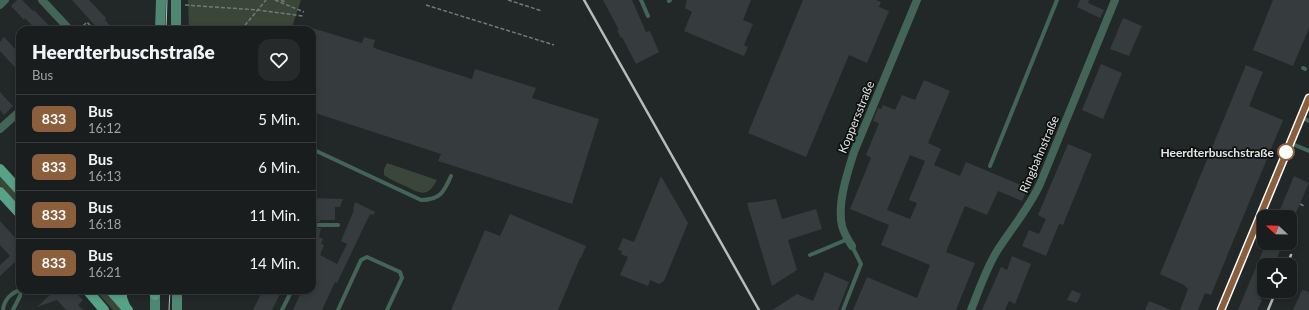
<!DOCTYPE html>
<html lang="de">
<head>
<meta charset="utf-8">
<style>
	body { margin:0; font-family:Lato,sans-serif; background:#272a2a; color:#f1f3f6; height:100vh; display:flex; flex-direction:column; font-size:15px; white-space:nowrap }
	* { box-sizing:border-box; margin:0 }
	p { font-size:13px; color:#9fa2a4 }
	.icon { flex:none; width:22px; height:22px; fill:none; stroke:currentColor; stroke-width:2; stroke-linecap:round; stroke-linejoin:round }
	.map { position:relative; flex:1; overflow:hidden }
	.drawer { position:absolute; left:16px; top:26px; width:300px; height:268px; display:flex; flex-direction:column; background:#1a1d1d; border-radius:12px; box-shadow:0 2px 6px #0003,0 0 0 1px #383b3b }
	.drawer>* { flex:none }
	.badge { padding:0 8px; border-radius:6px; font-size:14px; line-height:26px }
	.needle { width:26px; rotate:292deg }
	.tools { position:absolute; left:1257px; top:210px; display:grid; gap:8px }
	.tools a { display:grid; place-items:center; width:40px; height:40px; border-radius:8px; background:#1a1d1d; box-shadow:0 2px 6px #0003,0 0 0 1px #383b3b; font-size:20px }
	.map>.badge { position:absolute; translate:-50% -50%; box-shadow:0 0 0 2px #fff }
	.round { display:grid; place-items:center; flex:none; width:42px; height:42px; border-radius:12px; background:#272a2a }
	.headline { display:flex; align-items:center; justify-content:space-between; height:68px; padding:0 16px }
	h1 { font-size:19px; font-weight:800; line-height:30px }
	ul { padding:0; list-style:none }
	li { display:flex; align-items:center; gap:12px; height:48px; padding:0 16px; border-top:1px solid #383b3b }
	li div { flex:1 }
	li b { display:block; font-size:15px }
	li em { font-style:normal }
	li .badge { min-width:44px; font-weight:700; text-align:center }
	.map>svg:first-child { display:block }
	.green { fill:#3a4637 }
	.building { fill:#363c3e; fill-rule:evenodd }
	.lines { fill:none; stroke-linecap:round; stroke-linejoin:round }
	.path { stroke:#747978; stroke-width:1.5; stroke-dasharray:4 2; stroke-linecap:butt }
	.service { stroke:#426557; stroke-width:4 }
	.minor { stroke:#426557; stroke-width:8 }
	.secondary { stroke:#4f8872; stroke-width:10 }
	.primary { stroke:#57a387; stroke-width:10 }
	.tram { stroke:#b7bbba; stroke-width:1 }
	.rail { stroke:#b7bbba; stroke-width:2.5 }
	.line-casing { stroke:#fff; stroke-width:9 }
	.line { stroke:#8b5e3c; stroke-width:6 }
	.stop-dot { fill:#fff; stroke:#8b5e3c; stroke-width:2 }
	.labels { text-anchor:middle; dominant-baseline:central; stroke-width:3.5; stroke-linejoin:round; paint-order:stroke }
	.street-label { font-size:12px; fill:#e2e6e5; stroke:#0d100f }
	.stop-label { font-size:12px; font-weight:bold; fill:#e2e6e5; stroke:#0d100f; text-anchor:end }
</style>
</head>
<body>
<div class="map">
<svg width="1309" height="310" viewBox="0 0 1309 310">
	<rect width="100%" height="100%" fill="#222727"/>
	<g class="green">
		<path d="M 188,0 L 301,0 L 291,30 L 189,30 Z"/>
		<path d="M 387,163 L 437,180 C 427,199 420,193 405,186 C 398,183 391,180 384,175 L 384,169 Z"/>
		<path d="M 0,175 L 20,197 L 20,208 L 0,186 Z"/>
		<path d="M 95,290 L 105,290 L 124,310 L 113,310 Z"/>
	</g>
	<g class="building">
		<path d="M 17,0 L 22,0 L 33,11 L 34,10 L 53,30 L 36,30 L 25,18 L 24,20 L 11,6 Z"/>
		<path d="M 72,0 L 89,0 L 106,18 L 105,20 L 114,30 L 99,30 Z"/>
		<path d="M 603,0 L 632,0 L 646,32 L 650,31 L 659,52 L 636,64 L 622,37 L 621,38 L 617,30 L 619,30 Z"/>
		<path d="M 687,0 L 751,0 L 743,20 L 753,24 L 744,45 L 748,47 L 744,56 L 684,31 L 692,12 L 685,8 Z"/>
		<path d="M 803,0 L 876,0 L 881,2 L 879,7 L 889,11 L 867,63 L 849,55 L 806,157 L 748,133 Z"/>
		<path d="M 1080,0 L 1089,0 L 1088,3 L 1104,10 L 1100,18 L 1077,7 Z"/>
		<path d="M 1273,0 L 1309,0 L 1309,28 L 1293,66 L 1253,50 Z"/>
		<path d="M 1123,18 L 1142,26 L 1129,56 L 1110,49 Z"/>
		<path d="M 312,28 L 362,43 L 364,37 L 375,40 L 373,47 L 377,49 L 472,79 L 475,69 L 536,88 L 532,98 L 599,119 L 572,204 L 438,161 L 441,154 L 312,112 Z"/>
		<path d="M 4,37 L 20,54 L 20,73 L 0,51 L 0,42 Z"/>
		<path d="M 1101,64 L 1122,73 L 1103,119 L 1082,110 Z"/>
		<path d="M 1246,65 L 1263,72 L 1249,106 L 1283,120 L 1211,295 L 1205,293 L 1198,310 L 1180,310 L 1188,289 L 1184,285 L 1160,274 Z"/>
		<path d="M 924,80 L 950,91 L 928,143 L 941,149 L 934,165 L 960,176 L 966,162 L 1028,188 L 1022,201 L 998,191 L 987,215 L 965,206 L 946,252 L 975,263 L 956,310 L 853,310 L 867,277 L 917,298 L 930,265 L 881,245 L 889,225 L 850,209 L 871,158 L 866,155 L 879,123 L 873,121 L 878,108 L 881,109 L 883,105 L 895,110 L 902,95 L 915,100 ZM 910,155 L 925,161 L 909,200 L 917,203 L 910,219 L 887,210 Z"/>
		<path d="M 0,92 L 13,106 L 4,115 L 0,110 Z"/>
		<path d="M 1068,144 L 1092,154 L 1063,225 L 1059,224 L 1046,256 L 1022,246 L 1029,230 L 1039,234 L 1046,219 L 1038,215 Z"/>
		<path d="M 661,176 L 688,223 L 664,281 L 659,284 L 650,280 L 648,286 L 620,275 L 628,257 L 621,254 L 622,251 L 618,250 L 623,238 L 634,242 Z"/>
		<path d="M 1294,176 L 1309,183 L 1294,217 L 1277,217 Z"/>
		<path d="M 312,198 L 343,199 L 340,207 L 335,207 L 335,220 L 320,220 L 320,222 L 312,222 Z"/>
		<path d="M 776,199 L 782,219 L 816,209 L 822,229 L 788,240 L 797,270 L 772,286 L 747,203 Z"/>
		<path d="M 355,202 L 375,212 L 373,215 L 370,214 L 337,283 L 335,282 L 322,310 L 293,310 L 302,290 L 312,290 L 312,228 L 321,228 L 319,237 L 323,239 L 321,244 L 324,245 L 320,255 L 337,264 L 347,244 L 341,241 L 354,210 L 353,209 Z"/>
		<path d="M 510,214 L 586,246 L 581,258 L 580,258 L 558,310 L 451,310 L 485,230 L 500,236 Z"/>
		<path d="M 0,221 L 20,243 L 20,267 L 15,262 L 0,276 L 0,265 L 10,256 L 0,245 Z"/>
		<path d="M 1266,243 L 1283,243 L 1274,265 L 1264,265 L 1264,289 L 1260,299 L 1262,300 L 1257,310 L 1238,310 Z"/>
		<path d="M 1012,256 L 1031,264 L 1015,304 L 1009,301 L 1005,310 L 982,310 L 1001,267 L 1007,270 Z"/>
		<path d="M 825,272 L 849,282 L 838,310 L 772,310 L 797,294 L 813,301 Z"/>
		<path d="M 47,290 L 73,290 L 83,300 L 78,305 L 83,310 L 66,310 L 57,300 L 37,307 L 51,294 Z"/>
		<path d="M 263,290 L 282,290 L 272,310 L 253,310 Z"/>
		<path d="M 1072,290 L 1081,294 L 1077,303 L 1067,300 Z"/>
		<path d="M 1302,290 L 1309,292 L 1309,310 L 1293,310 Z"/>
		<path d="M 1149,301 L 1171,310 L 1145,310 Z"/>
	</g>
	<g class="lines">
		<g class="path">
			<path d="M 275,0 L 304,12"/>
			<path d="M 281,0 L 285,2"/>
			<path d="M 508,0 L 542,11"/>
			<path d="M 185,5 L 258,10 L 303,16"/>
			<path d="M 426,5 L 554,45"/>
			<path d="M 79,30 L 87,22 L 94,30"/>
			<path d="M 241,30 L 266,0"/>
			<path d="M 1300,204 L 1304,206"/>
		</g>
		<g class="service">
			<path d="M 641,0 L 648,16"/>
			<path d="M 669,1 L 670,0"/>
			<path d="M 1303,68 L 1305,69"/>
			<path d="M 1301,118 L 1309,121"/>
			<path d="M 1290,143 L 1309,151"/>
			<path d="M 312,149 L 421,200 C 440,200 444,192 451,176"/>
			<path d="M 990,166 L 1057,0"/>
			<path d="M 312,225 L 338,225"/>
			<path d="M 810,255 L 848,239"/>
			<path d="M 3,310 C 4,300 11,293 20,290"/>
			<path d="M 13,310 L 20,296 L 21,290"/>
			<path d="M 282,310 L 292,290"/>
			<path d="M 338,310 L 361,260 L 367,257 L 400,272 L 402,278 L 387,310"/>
			<path d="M 843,310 L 861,264 L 852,246"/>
		</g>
		<g class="minor">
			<path d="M 42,0 L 70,30"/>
			<path d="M 0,5 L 5,0"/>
			<path d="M 0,129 L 20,111"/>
			<path d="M 852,246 C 848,240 844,233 842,226 C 837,204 847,174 854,152 L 917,0"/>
			<path d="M 971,310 C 979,290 986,269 997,251 C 1011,229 1029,208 1040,184 L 1115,0"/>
			<path d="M 1221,310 L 1309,98"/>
		</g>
		<g class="secondary">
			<path d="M 160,30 L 161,0"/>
			<path d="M 176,30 L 176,0"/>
			<path d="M 155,310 L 155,290"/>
			<path d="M 177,310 L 177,290"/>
		</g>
		<g class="primary">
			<path d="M 0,169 L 20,191"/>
			<path d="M 0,192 L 20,214"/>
			<path d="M 87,290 L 104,310"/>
			<path d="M 110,290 L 128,310"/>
			<path d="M 122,290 L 122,298 L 125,306"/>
			<path d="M 153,290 L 155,295"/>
		</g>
		<g class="tram">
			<path d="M 166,30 L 167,0"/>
			<path d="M 169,310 L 170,290"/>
		</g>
		<g class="rail">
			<path d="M 584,0 L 759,310"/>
			<path d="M 1287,265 L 1291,255"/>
			<path d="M 1268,310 L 1276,291"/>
		</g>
	</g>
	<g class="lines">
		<defs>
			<path id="line" d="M 1221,310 L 1309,98"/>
		</defs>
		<use href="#line" class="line-casing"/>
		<use href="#line" class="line"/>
	</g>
	<circle class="stop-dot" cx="1286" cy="152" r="8"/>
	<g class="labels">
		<g class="street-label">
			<text transform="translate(856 117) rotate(-68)">Koppersstraße</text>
			<text transform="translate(1039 154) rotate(-67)">Ringbahnstraße</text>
		</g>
		<g class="stop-label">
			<text x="1274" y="152">Heerdterbuschstraße</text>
		</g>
	</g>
</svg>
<div class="tools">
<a><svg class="needle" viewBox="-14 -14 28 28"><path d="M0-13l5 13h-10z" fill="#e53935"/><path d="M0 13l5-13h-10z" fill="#9fa2a4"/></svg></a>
<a><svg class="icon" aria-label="locate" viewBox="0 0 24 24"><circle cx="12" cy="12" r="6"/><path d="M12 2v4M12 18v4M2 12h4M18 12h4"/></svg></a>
</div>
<section class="drawer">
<div class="headline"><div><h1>Heerdterbuschstraße</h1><p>Bus</p></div><a class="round"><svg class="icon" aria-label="heart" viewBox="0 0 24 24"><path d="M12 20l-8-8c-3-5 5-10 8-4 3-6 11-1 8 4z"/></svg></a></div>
<ul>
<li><span class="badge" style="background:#8b5e3c;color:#fff">833</span><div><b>Bus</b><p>16:12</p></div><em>5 Min.</em></li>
<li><span class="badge" style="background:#8b5e3c;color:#fff">833</span><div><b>Bus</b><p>16:13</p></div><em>6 Min.</em></li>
<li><span class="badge" style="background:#8b5e3c;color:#fff">833</span><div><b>Bus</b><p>16:18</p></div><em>11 Min.</em></li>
<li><span class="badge" style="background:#8b5e3c;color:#fff">833</span><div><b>Bus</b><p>16:21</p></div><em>14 Min.</em></li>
</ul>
</section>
</div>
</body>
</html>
